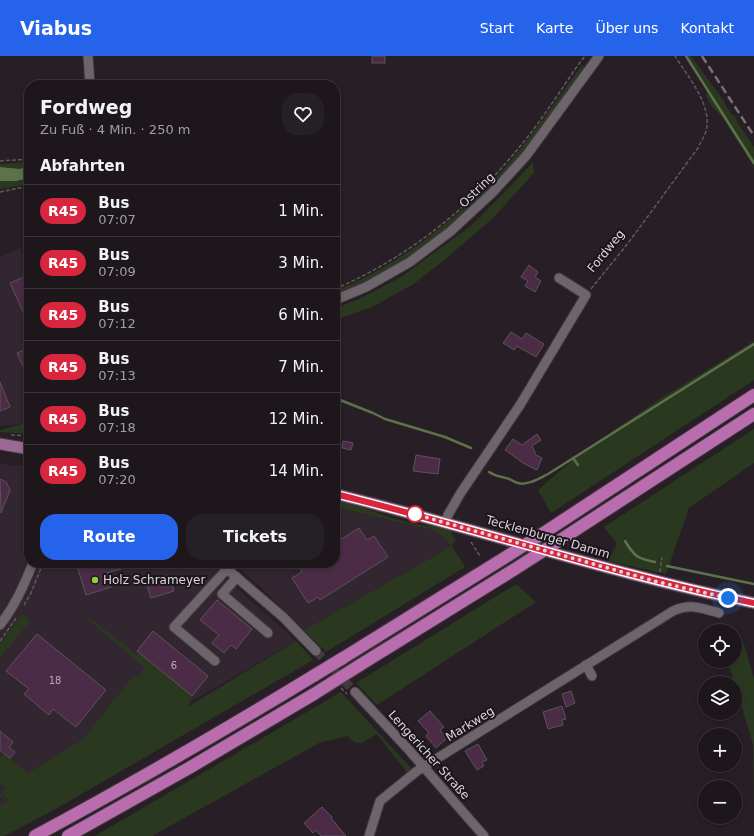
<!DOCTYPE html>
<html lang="de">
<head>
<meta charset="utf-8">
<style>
	body { margin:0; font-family:"DejaVu Sans",sans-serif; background:#252025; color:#f1f3f6; height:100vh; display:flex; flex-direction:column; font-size:15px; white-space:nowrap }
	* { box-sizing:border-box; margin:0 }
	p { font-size:13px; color:#a09fa3 }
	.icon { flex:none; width:22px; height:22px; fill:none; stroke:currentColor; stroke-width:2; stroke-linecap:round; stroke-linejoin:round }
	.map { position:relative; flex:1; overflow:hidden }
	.panel { position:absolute; left:24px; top:24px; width:316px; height:488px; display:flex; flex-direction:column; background:#1d171c; border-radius:16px; box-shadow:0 2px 6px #0003,0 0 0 1px #3b363b }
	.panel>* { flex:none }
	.badge { padding:0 8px; border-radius:13px; font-size:14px; line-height:26px }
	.fabs { position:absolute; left:698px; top:568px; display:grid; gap:8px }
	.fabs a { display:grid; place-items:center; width:44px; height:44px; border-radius:50%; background:#1d171c; box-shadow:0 2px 6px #0003,0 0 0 1px #3b363b; font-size:20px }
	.you { position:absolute; width:20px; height:20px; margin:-10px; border:3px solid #fff; border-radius:50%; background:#1a73e8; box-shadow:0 0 0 6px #1a73e833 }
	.map>.badge { position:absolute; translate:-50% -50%; box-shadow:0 0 0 2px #fff }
	h2 { padding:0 16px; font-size:15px; line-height:36px }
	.round { display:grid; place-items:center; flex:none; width:42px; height:42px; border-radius:16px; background:#252025 }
	.head { display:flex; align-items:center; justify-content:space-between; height:68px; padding:0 16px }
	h1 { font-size:19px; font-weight:700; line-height:30px }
	.action { display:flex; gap:8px; margin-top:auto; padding:8px 16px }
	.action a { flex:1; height:46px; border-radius:16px; background:#2563eb; color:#fff; font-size:16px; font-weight:700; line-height:46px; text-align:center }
	.action a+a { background:#252025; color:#f1f3f6 }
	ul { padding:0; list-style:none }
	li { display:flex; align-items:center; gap:12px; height:52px; padding:0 16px; border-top:1px solid #3b363b }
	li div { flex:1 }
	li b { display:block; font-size:15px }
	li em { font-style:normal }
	li .badge { min-width:44px; font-weight:700; text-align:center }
	header { display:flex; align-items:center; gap:24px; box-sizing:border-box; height:56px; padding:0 20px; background:#2563eb; color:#fff }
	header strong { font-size:19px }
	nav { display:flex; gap:22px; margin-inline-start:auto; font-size:14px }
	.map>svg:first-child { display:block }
	.built { fill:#322630 }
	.green { fill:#2b3820 }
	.water { fill:#5d724b }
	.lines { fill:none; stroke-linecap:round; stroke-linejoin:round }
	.stream { stroke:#5d724b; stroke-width:2.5 }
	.building { fill:#4c2b47; stroke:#5c535a }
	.minor-tunnel { stroke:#423a40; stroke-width:9; stroke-dasharray:9 4.5; stroke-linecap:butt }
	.minor-casing { stroke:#413a3f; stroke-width:11 }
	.major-casing { stroke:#413a3f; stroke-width:13 }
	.highway-casing { stroke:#413a3f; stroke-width:14 }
	.path { stroke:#60595e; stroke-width:1.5; stroke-dasharray:4 2; stroke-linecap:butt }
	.minor { stroke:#6e646c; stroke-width:9 }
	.major { stroke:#9c6994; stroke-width:11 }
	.highway { stroke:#ba6dae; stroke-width:12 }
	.rail { stroke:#787277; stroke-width:2.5; stroke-dasharray:8 4; stroke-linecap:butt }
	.highway-bridge-casing { stroke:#413a3f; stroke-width:14; stroke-linecap:butt }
	.highway-bridge { stroke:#ba6dae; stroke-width:12 }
	.line-casing { stroke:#fff; stroke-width:9 }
	.line { stroke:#d7263d; stroke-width:6 }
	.walk { stroke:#dbd6da; stroke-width:4; stroke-dasharray:0 7.2 }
	.stop-dot { fill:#fff; stroke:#d7263d; stroke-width:2 }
	.poi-dot { fill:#8dce44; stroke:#1d151c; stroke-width:1.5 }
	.labels { text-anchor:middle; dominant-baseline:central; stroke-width:4; stroke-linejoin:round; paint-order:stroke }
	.number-label { font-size:10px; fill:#b7abb5 }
	.street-label { font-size:12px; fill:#dbd6da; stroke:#1d151c }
	.poi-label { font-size:12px; fill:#dbd6da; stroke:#1d151c; text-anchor:start }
</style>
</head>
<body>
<header>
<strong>Viabus</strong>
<nav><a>Start</a><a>Karte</a><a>Über uns</a><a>Kontakt</a></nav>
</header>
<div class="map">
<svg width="754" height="780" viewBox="0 0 754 780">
	<rect width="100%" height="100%" fill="#271f25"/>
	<g class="built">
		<path d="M 20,192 L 29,213 L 29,364 L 23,368 L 0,370 L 0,201 Z"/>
		<path d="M 0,407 L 13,410 L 29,409 L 29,507 L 209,507 L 296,585 L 0,757 Z"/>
		<path d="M 335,451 L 436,475 L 452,490 L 304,574 L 263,533 L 233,507 L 335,507 Z"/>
	</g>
	<g class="green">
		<path d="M 687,0 L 691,0 L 723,44 L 731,58 L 734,59 L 739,69 L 754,91 L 754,111 L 720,58 L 713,52 L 706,40 L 709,33 Z"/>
		<path d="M 583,8 L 584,12 L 582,16 C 558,49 534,84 507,115 C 461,167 399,213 335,239 L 335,235 C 398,210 453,166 500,117 C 531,83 556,44 583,8 Z"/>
		<path d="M 533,105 L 534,117 L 493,162 L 442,206 L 412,229 L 372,251 L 335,264 L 335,252 L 359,243 L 401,221 L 472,169 L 525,115 Z"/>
		<path d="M 29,106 L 29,128 L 0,133 L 0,108 Z"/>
		<path d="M 754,285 L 754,324 L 551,457 L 538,434 L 582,396 L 660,343 Z"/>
		<path d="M 29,364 L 29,378 L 0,376 L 0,374 L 23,368 Z"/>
		<path d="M 754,373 L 754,407 L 689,452 L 666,518 L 608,505 L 617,488 L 604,471 Z"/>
		<path d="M 335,444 C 360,449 382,460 407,466 C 421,470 435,469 450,474 L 456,485 L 453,487 L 452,490 L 465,511 L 326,596 L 304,574 L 452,490 L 436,475 L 335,451 Z"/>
		<path d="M 516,528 L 536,546 L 377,649 L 356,627 Z"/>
		<path d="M 22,558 L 30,565 L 0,602 L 0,588 Z"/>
		<path d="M 89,561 L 137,599 L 140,597 L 192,640 L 189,650 L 296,585 L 313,604 L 54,754 L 4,780 L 0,780 L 0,749 L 9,744 L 3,739 L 0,742 L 0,739 L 5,732 L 0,728 L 0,702 L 4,697 L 28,717 L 82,684 L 134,619 L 138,622 L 145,612 L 88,563 Z"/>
		<path d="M 735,578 L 744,588 L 754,623 L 754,749 L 753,688 L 728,605 L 735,605 Z"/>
		<path d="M 341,636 L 411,712 L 408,718 L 377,678 L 362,687 L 356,687 L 347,680 L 319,687 L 152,780 L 95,780 Z"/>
	</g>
	<path class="water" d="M 29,110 L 29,122 L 16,125 L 0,125 L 0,111 L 20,113 Z"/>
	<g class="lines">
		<g class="stream">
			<path d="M 686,0 L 754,107"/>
			<path d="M 335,342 L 373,357 L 385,363 L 445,381 L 471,392"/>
			<path d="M 573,402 L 578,409"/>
			<path d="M 489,416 C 495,420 499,420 506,422 C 511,423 514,426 518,427 C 527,430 540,422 548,418 L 754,288"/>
			<path d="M 625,485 C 634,500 638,503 655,506"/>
			<path d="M 667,510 L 754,528"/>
		</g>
	</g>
	<g class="building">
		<rect x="372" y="0" width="13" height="7"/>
		<path d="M 529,209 L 538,216 L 535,221 L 541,225 L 535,236 L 525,230 L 528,225 L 521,221 Z"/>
		<path d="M 27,220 L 29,225 L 29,269 L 10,227 Z"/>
		<path d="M 511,276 L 522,283 L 526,277 L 544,288 L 536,301 L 517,290 L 514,294 L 503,287 Z"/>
		<path d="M 29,292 L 29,324 L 17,297 Z"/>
		<path d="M 0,326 L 10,351 L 0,355 Z"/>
		<path d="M 537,378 L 541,384 L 532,390 L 536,399 L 542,402 L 537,414 L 523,407 L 505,394 L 513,383 L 522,389 Z"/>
		<path d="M 343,385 L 353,387 L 351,394 L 342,392 Z"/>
		<path d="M 416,399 L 440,403 L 438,418 L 413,415 Z"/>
		<path d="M 0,423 L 6,426 L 10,434 L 1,457 Z"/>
		<path d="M 359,472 L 367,484 L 374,480 L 388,501 L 320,544 L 318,541 L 308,547 L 292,522 L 302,516 L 299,510 L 304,507 L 335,507 L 335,487 Z"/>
		<path d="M 76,507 L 134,507 L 134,509 L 107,517 L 111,531 L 86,539 Z"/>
		<path d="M 169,519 L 174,535 L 151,542 L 146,526 Z"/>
		<path d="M 217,544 L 252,573 L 236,593 L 231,589 L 224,597 L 212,587 L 219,579 L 200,564 Z"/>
		<path d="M 153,575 L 208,620 L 192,640 L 137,595 Z"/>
		<path d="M 37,578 L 106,634 L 76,671 L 53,653 L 49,659 L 24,638 L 29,633 L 6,615 Z"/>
		<path d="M 571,635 L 575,647 L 566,651 L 562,638 Z"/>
		<path d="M 562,650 L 566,663 L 562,664 L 563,669 L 548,673 L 543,656 Z"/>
		<path d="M 430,655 L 444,671 L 440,674 L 447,682 L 436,692 L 426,680 L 429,677 L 418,665 Z"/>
		<path d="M 0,675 L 13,686 L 9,691 L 15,696 L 10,702 L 0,694 Z"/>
		<path d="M 478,688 L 487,704 L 482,706 L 484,710 L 477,714 L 465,695 Z"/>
		<path d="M 322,751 L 332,761 L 331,762 L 346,780 L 321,780 L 316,774 L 313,777 L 304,767 Z"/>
	</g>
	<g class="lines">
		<path class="minor-tunnel" d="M 316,595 L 355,636"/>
		<defs>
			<g id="minor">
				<path d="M 88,0 L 90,29"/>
				<path d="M 335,244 L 366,231 L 410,206 L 451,175 L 493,136 L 526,100 L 599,0"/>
				<path d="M 446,466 L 448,459 L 460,438 L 520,349 L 586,239 L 559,222"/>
				<path d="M 220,507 L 283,561 L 316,595"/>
				<path d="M 237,521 L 222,538 L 268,577"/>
				<path d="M 0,569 C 15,550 24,529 33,507"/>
				<path d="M 215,605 L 174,571 L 227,513"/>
				<path d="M 586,609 L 592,620"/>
				<path d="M 355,636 L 408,693 L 484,780"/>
				<path d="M 369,780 L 380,745 L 417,715 L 673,555 C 690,547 702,552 719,557"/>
			</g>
			<g id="major">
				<path d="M 0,388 L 29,393"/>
				<path d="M 335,438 C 475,472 612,518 754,547"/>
			</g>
			<g id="highway">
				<path d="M 542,478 L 754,339"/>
				<path d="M 554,488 L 754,358"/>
				<path d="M 343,602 L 509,499"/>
				<path d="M 360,609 L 515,513"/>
				<path d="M 35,780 C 130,729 223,675 315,619"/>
				<path d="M 68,780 L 189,712 L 314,638"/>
			</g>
		</defs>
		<use href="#minor" class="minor-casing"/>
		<use href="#major" class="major-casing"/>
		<use href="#highway" class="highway-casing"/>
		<g class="path">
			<path d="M 0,105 L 29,103"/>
			<path d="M 0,136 L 29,130"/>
			<path d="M 335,233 C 405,203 469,153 517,94 C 529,80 540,65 550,50 C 562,34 572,16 585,0"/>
			<path d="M 591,233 L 629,186 L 698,92 C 700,87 703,83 705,78 C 715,52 688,21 675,0"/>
			<path d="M 11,379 L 29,380"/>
			<path d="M 471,486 L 480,500"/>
			<path d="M 25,503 L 29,489"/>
			<path d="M 660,516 L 662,501"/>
			<path d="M 24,549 L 31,537 L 43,507"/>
			<path d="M 0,585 L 17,561"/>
			<path d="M 341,632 L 347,638"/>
		</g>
		<use href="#minor" class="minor"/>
		<use href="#major" class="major"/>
		<use href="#highway" class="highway"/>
		<path class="rail" d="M 702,0 L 754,80"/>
		<defs>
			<g id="highway-bridge">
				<path d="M 509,499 L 542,478"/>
				<path d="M 515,513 L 554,488"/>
				<path d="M 315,619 L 343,602"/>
				<path d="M 314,638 L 360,609"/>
			</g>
		</defs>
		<use href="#highway-bridge" class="highway-bridge-casing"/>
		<use href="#highway-bridge" class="highway-bridge"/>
	</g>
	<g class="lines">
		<defs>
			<path id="line" d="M 335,438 C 475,472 612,518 754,547"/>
		</defs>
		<use href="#line" class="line-casing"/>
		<use href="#line" class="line"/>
		<path class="walk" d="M 415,458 L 414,458 L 658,526 L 728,542"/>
	</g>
	<circle class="stop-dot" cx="415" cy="458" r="8"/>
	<circle class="poi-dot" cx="95" cy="524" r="4"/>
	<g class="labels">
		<g class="number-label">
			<text x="174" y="609">6</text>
			<text x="55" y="624">18</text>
		</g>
		<g class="street-label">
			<text transform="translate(477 134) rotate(-44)">Ostring</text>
			<text transform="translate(606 195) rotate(-51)">Fordweg</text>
			<text transform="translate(548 481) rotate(16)">Tecklenburger Damm</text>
			<text transform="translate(470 668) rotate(-32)">Markweg</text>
			<text transform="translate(429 699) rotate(48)">Lengericher Straße</text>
		</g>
		<g class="poi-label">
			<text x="103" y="524">Holz Schrameyer</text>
		</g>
	</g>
</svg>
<div class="fabs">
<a><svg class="icon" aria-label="locate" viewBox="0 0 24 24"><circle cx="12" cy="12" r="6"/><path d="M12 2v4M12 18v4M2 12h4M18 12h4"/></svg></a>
<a><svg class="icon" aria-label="layers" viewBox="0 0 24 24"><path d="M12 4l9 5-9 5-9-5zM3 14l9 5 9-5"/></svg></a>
<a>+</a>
<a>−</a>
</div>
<div class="you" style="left:728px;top:542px"></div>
<section class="panel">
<div class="head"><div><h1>Fordweg</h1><p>Zu Fuß · 4 Min. · 250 m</p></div><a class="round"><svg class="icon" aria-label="heart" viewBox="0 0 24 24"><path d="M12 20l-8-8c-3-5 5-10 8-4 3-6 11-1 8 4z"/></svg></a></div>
<h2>Abfahrten</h2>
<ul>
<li><span class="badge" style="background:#d7263d;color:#fff">R45</span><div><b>Bus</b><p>07:07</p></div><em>1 Min.</em></li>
<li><span class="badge" style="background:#d7263d;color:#fff">R45</span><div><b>Bus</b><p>07:09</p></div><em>3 Min.</em></li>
<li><span class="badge" style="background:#d7263d;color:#fff">R45</span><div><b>Bus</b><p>07:12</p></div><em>6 Min.</em></li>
<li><span class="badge" style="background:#d7263d;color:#fff">R45</span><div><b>Bus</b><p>07:13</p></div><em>7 Min.</em></li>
<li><span class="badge" style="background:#d7263d;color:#fff">R45</span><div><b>Bus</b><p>07:18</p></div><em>12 Min.</em></li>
<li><span class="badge" style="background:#d7263d;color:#fff">R45</span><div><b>Bus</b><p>07:20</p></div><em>14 Min.</em></li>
</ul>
<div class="action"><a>Route</a><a>Tickets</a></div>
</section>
</div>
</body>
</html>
